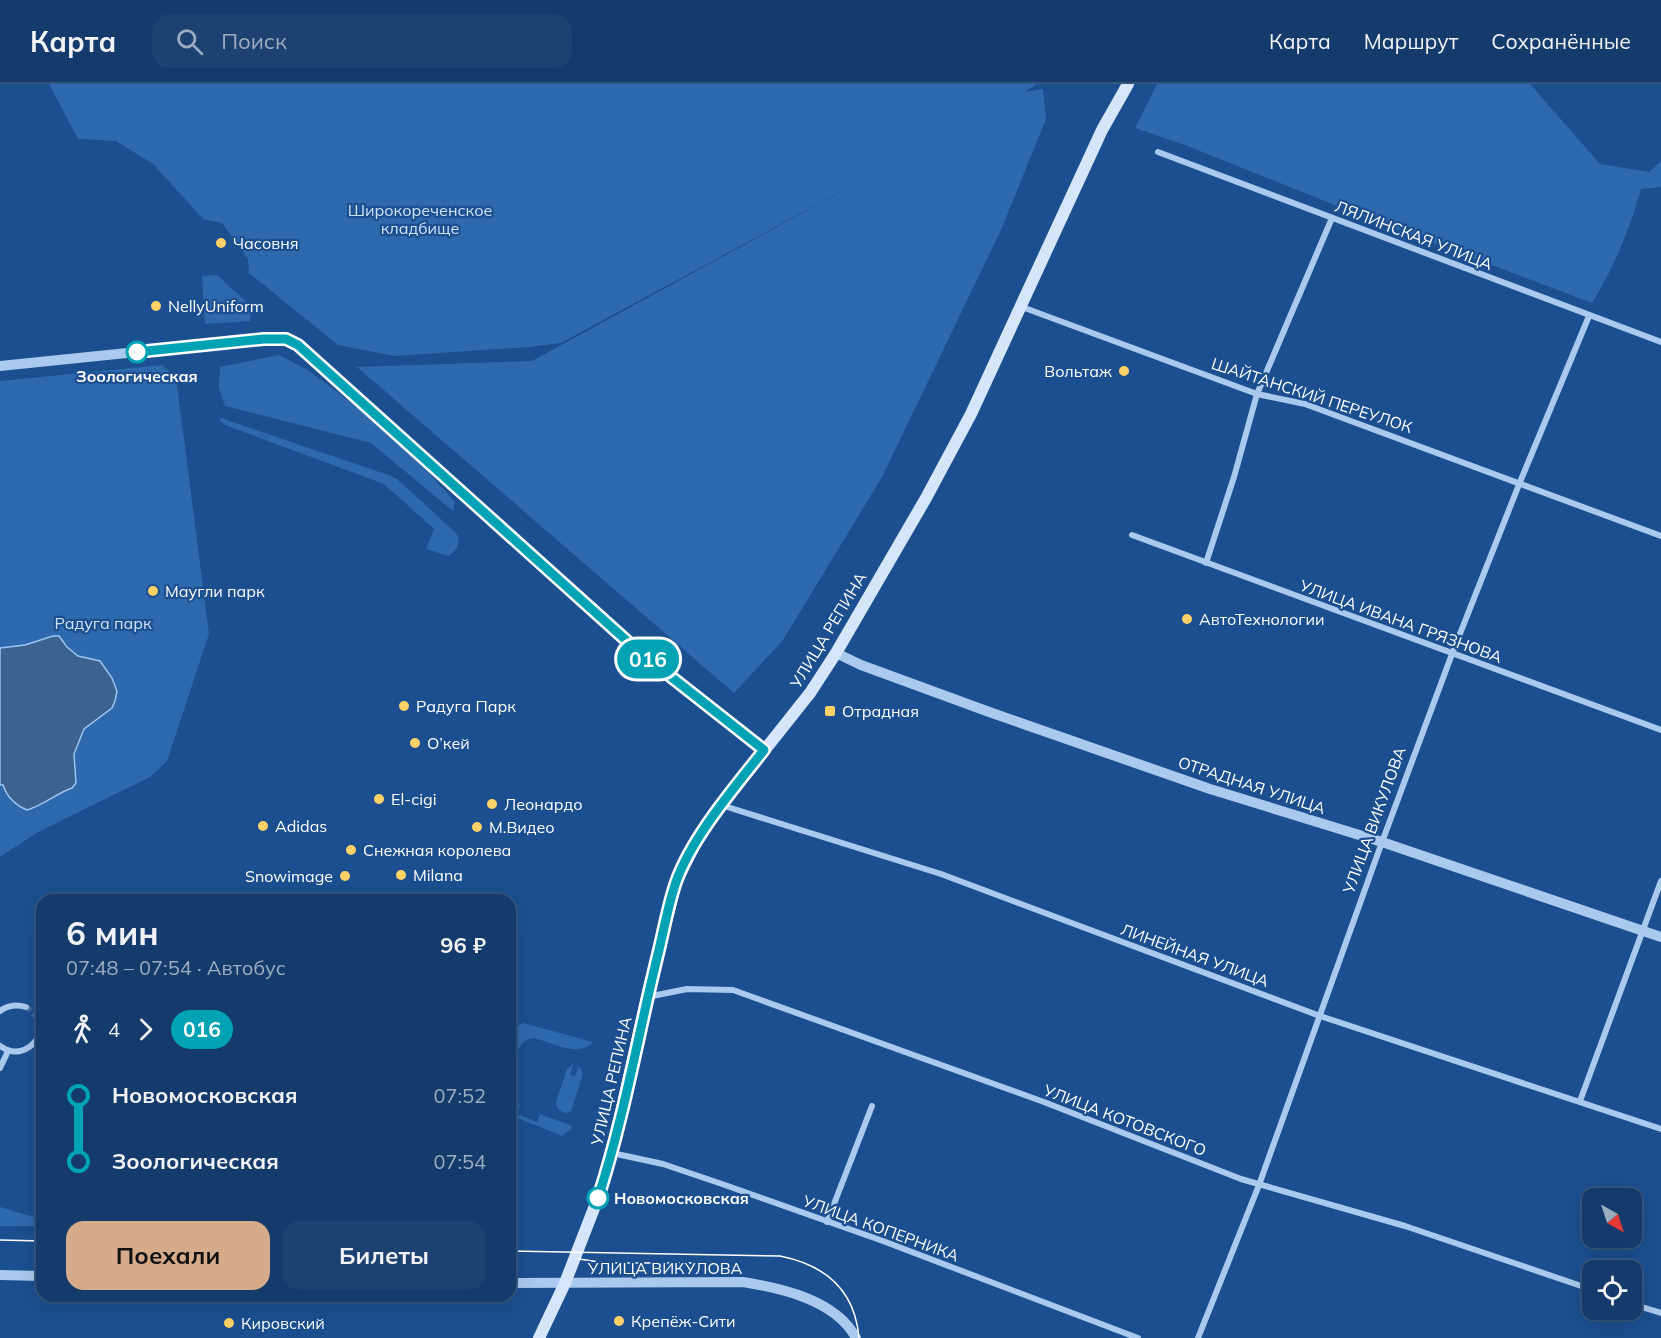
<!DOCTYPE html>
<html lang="ru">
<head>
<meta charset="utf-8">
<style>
	body { margin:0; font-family:Mulish,sans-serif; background:#1d4271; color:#f1f3f6; height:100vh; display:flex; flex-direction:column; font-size:22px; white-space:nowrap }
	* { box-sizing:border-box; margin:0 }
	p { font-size:20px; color:#9dadc1 }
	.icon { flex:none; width:33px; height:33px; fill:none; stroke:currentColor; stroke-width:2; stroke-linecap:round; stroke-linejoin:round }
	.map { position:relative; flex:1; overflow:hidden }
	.details { position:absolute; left:36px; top:810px; width:480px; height:408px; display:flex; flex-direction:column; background:#143b6b; border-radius:18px; box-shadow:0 6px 24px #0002,0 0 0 2px #33557e }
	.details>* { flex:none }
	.badge { padding:0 12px; border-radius:20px; font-size:21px; line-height:39px }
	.needle { width:39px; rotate:141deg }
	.buttons { position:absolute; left:1582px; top:1104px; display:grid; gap:12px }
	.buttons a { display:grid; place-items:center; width:60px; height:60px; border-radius:12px; background:#143b6b; box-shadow:0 6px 24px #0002,0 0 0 2px #33557e; font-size:30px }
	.map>.badge { position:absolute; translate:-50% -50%; box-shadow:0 0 0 3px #fff }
	.legs { display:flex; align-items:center; gap:9px; height:66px; padding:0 30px; font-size:20px }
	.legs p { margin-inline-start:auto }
	.head { display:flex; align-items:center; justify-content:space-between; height:102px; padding:0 30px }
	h1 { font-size:33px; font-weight:700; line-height:45px }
	.action { display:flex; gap:12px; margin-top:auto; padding:12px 30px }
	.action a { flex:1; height:69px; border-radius:18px; background:#d6ab8b; color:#111; font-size:24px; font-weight:700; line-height:69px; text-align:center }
	.action a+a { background:#1d4271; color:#f1f3f6 }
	ul { padding:0 30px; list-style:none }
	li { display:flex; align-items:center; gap:21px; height:66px; font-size:22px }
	li i { display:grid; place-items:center; width:9px; height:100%; margin:0 8px; background:currentColor }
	li i::after { content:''; width:15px; height:15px; margin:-8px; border:4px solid; border-radius:50%; background:#143b6b }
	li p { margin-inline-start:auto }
	li:first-child i { background:linear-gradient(#0000 50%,currentColor 0) }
	li:last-child i { background:linear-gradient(currentColor 50%,#0000 0) }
	header { display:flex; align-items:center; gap:36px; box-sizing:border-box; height:84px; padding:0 30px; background:#143b6b; border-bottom:2px solid #33557e }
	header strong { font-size:28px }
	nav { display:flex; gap:33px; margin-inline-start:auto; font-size:21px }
	.search { width:420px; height:54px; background:#1d4271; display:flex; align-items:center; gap:15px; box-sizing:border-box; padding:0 21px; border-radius:18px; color:#9dadc1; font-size:22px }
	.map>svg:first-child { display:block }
	.green { fill:#2e69ad }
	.water { fill:#3c6290; stroke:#9cc4f0; stroke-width:1.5 }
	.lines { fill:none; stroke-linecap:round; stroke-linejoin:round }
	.minor-tunnel { stroke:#3d69a0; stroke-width:6; stroke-dasharray:6 3; stroke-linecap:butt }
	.minor { stroke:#a9c9ee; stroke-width:6 }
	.tertiary { stroke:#a9c9ee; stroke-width:10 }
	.secondary { stroke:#d6e6fa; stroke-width:12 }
	.tram { stroke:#fff; stroke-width:1.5 }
	.line-1-casing { stroke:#fff; stroke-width:14 }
	.line-1 { stroke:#00a3b4; stroke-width:9 }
	.poi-dot { fill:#ffd166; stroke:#1b4f8f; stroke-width:2 }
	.stop-1-dot { fill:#fff; stroke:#00a3b4; stroke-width:3 }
	.labels { text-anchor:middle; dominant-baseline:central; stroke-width:4.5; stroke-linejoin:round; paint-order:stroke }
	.park-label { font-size:16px; fill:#cfe3fa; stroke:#1b4f8f }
	.street-label { font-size:16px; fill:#fff; stroke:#1b4f8f }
	.poi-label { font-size:16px; fill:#fff; stroke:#1b4f8f; text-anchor:start }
	.stop-label { font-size:16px; font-weight:bold; fill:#fff; stroke:#1b4f8f }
</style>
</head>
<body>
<header>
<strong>Карта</strong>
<div class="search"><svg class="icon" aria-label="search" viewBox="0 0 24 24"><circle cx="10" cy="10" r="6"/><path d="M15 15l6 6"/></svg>Поиск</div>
<nav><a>Карта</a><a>Маршрут</a><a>Сохранённые</a></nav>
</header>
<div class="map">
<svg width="1661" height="1254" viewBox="0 0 1661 1254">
	<rect width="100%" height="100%" fill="#1b4f8f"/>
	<g class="green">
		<path d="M 49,0 L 1037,0 L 1025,8 L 1043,5 L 1046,35 L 1001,146 L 882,393 L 783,556 L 734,609 L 357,283 L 532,277 L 879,87 L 561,259 L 529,263 L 395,272 L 338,261 L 249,189 L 248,175 L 222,139 L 203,135 L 153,80 L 116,57 L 78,55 Z"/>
		<path d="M 1157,0 L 1530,0 L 1600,80 L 1649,88 L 1661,77 L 1661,103 L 1641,105 C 1629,147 1615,182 1592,219 L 1357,130 L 1185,61 L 1135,44 Z"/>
		<path d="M 217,191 L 251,222 L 250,237 L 205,240 L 202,192 Z"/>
		<path d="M 279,271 L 308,286 L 398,354 L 455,418 L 453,427 L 371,359 L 225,322 L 219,304 L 220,283 Z"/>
		<path d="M 162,281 L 176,293 L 209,550 L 167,677 L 150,693 L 38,748 L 0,773 L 0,297 Z"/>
		<path d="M 221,334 L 391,392 L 397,395 L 457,450 C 461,460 457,465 449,472 L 426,465 L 434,445 L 384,400 L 225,341 L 220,336 Z"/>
		<path d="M 523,939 L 593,958 C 579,974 553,959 535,954 C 516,955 515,977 510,993 L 510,962 L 517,942 Z"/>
		<path d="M 573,980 L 570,991 L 575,992 L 579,982 L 583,990 L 571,1027 L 566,1029 C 560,1027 556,1025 556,1017 L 567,985 Z"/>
		<path d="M 510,1017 L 520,1021 L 516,1030 L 537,1038 L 540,1030 L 572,1042 L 570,1046 L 562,1052 L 510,1031 Z"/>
		<path d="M 0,1123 L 41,1135 L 42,1133 L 42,1142 L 0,1142 Z"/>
	</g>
	<path class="water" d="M 53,552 L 59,552 L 67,563 L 78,572 L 100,577 L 112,594 L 117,607 L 115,617 L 112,624 L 84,645 L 74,670 L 76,699 L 72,704 C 57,709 44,721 27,726 C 15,721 7,713 3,701 L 0,701 L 0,564 L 25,561 Z"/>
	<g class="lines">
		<path class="minor-tunnel" d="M 26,923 C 38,931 41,940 38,954"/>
		<g class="minor">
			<path d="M 1158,68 L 1661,258"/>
			<path d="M 1022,223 L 1257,310 L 1305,320 L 1661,452"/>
			<path d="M 1132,451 L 1661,646"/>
			<path d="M 1206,479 L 1234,393 L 1257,310 L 1332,134"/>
			<path d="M 721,721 L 941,790 L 1320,932 L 1661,1045"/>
			<path d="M 647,913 L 687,905 L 733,906 L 1044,1018 L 1241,1095 L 1405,1142 L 1593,1206"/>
			<path d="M 0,927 C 8,921 16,920 26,923"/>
			<path d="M 0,962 C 14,972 28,968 38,954"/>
			<path d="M 0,984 L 8,967"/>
			<path d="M 1580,1017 L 1661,797"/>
			<path d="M 612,1069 L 663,1080 L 722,1100 L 883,1157 L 1138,1254"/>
			<path d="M 827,1138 L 872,1022"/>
			<path d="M 1632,1220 L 1661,1229"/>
			<path d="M 1198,1254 L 1259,1101 L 1382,758 L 1452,570 L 1520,398 L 1589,232"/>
		</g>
		<g class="tertiary">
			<path d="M 0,282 L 264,255 L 286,255 L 298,261 L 637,566 L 764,666"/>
			<path d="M 836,569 L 861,581 L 992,629 L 1210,705 L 1382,758 L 1661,853"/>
			<path d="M 0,1191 L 42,1192"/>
			<path d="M 510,1199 L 743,1198 C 781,1204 836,1216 856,1254"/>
		</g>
		<path class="secondary" d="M 539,1254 L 565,1199 L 598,1114 L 612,1069 L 647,913 L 676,798 L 696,758 L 721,721 L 810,609 L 836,569 L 926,414 L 971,330 L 1102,46 L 1128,0"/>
		<g class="tram">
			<path d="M 0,1156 L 42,1157"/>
			<path d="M 510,1167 L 780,1172 C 825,1181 855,1206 859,1254"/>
			<path d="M 579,1175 L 606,1179 L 705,1179"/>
		</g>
	</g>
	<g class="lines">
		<defs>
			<path id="line-1" d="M 137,268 L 264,255 L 286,255 L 298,261 L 637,566 L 764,666 C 734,704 692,753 676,798 C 668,821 664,846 658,870 C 638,951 624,1034 598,1114"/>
		</defs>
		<use href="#line-1" class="line-1-casing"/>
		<use href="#line-1" class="line-1"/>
	</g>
	<g class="poi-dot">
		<circle cx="221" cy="159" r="6"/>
		<circle cx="156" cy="222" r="6"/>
		<circle cx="1124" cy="287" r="6"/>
		<circle cx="153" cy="507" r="6"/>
		<circle cx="1187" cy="535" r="6"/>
		<circle cx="404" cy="622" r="6"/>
		<rect x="824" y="621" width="12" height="12" rx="3"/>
		<circle cx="415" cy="659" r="6"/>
		<circle cx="379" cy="715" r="6"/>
		<circle cx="492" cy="720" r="6"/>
		<circle cx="263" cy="742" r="6"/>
		<circle cx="477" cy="743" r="6"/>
		<circle cx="351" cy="766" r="6"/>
		<circle cx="401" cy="791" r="6"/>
		<circle cx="345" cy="792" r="6"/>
		<circle cx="619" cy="1237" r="6"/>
		<circle cx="229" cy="1239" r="6"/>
	</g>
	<g class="stop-1-dot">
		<circle cx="137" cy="268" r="10"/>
		<circle cx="598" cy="1114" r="10"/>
	</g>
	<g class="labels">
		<g class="park-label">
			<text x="420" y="126">Широкореченское<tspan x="420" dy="18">кладбище</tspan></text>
			<text x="103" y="539">Радуга парк</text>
		</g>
		<g class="street-label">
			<text transform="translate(1414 151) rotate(21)">ЛЯЛИНСКАЯ УЛИЦА</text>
			<text transform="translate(1312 311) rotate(18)">ШАЙТАНСКИЙ ПЕРЕУЛОК</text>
			<text transform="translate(1401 537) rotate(20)">УЛИЦА ИВАНА ГРЯЗНОВА</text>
			<text transform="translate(828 546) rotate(-59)">УЛИЦА РЕПИНА</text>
			<text transform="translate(1252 701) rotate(18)">ОТРАДНАЯ УЛИЦА</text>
			<text transform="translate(1374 736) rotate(-70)">УЛИЦА ВИКУЛОВА</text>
			<text transform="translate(1195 871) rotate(20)">ЛИНЕЙНАЯ УЛИЦА</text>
			<text transform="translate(611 997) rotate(-77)">УЛИЦА РЕПИНА</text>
			<text transform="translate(1125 1036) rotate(21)">УЛИЦА КОТОВСКОГО</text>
			<text transform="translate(881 1144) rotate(20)">УЛИЦА КОПЕРНИКА</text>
			<text x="665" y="1184">УЛИЦА ВИКУЛОВА</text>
		</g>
		<g class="poi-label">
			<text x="233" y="159">Часовня</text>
			<text x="168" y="222">NellyUniform</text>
			<text x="1112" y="287" text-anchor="end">Вольтаж</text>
			<text x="165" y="507">Маугли парк</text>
			<text x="1199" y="535">АвтоТехнологии</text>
			<text x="416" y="622">Радуга Парк</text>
			<text x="842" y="627">Отрадная</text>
			<text x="427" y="659">О’кей</text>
			<text x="391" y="715">El-cigi</text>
			<text x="504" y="720">Леонардо</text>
			<text x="275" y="742">Adidas</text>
			<text x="489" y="743">М.Видео</text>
			<text x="363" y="766">Снежная королева</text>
			<text x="413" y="791">Milana</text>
			<text x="333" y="792" text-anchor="end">Snowimage</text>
			<text x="631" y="1237">Крепёж-Сити</text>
			<text x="241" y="1239">Кировский</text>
		</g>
		<g class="stop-label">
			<text x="137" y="292">Зоологическая</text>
			<text x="614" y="1114" text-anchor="start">Новомосковская</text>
		</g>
	</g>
</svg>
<div class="buttons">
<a><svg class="needle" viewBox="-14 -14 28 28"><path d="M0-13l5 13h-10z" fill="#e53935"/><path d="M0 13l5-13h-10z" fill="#9dadc1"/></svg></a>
<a><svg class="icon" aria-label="locate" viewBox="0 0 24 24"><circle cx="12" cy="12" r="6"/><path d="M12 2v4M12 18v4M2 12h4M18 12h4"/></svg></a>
</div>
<b class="badge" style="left:648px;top:575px;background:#00a3b4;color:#fff">016</b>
<section class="details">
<div class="head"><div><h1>6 мин</h1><p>07:48 – 07:54 · Автобус</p></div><b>96 ₽</b></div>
<div class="legs"><svg class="icon" aria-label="walk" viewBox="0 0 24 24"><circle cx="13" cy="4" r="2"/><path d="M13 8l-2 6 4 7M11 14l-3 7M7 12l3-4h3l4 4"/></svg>4<svg class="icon" aria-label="forward" viewBox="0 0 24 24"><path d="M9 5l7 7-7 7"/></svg><b class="badge" style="background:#00a3b4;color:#fff">016</b></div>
<ul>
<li><i style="color:#00a3b4"></i><b>Новомосковская</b><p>07:52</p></li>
<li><i style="color:#00a3b4"></i><b>Зоологическая</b><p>07:54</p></li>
</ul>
<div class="action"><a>Поехали</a><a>Билеты</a></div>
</section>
</div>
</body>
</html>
